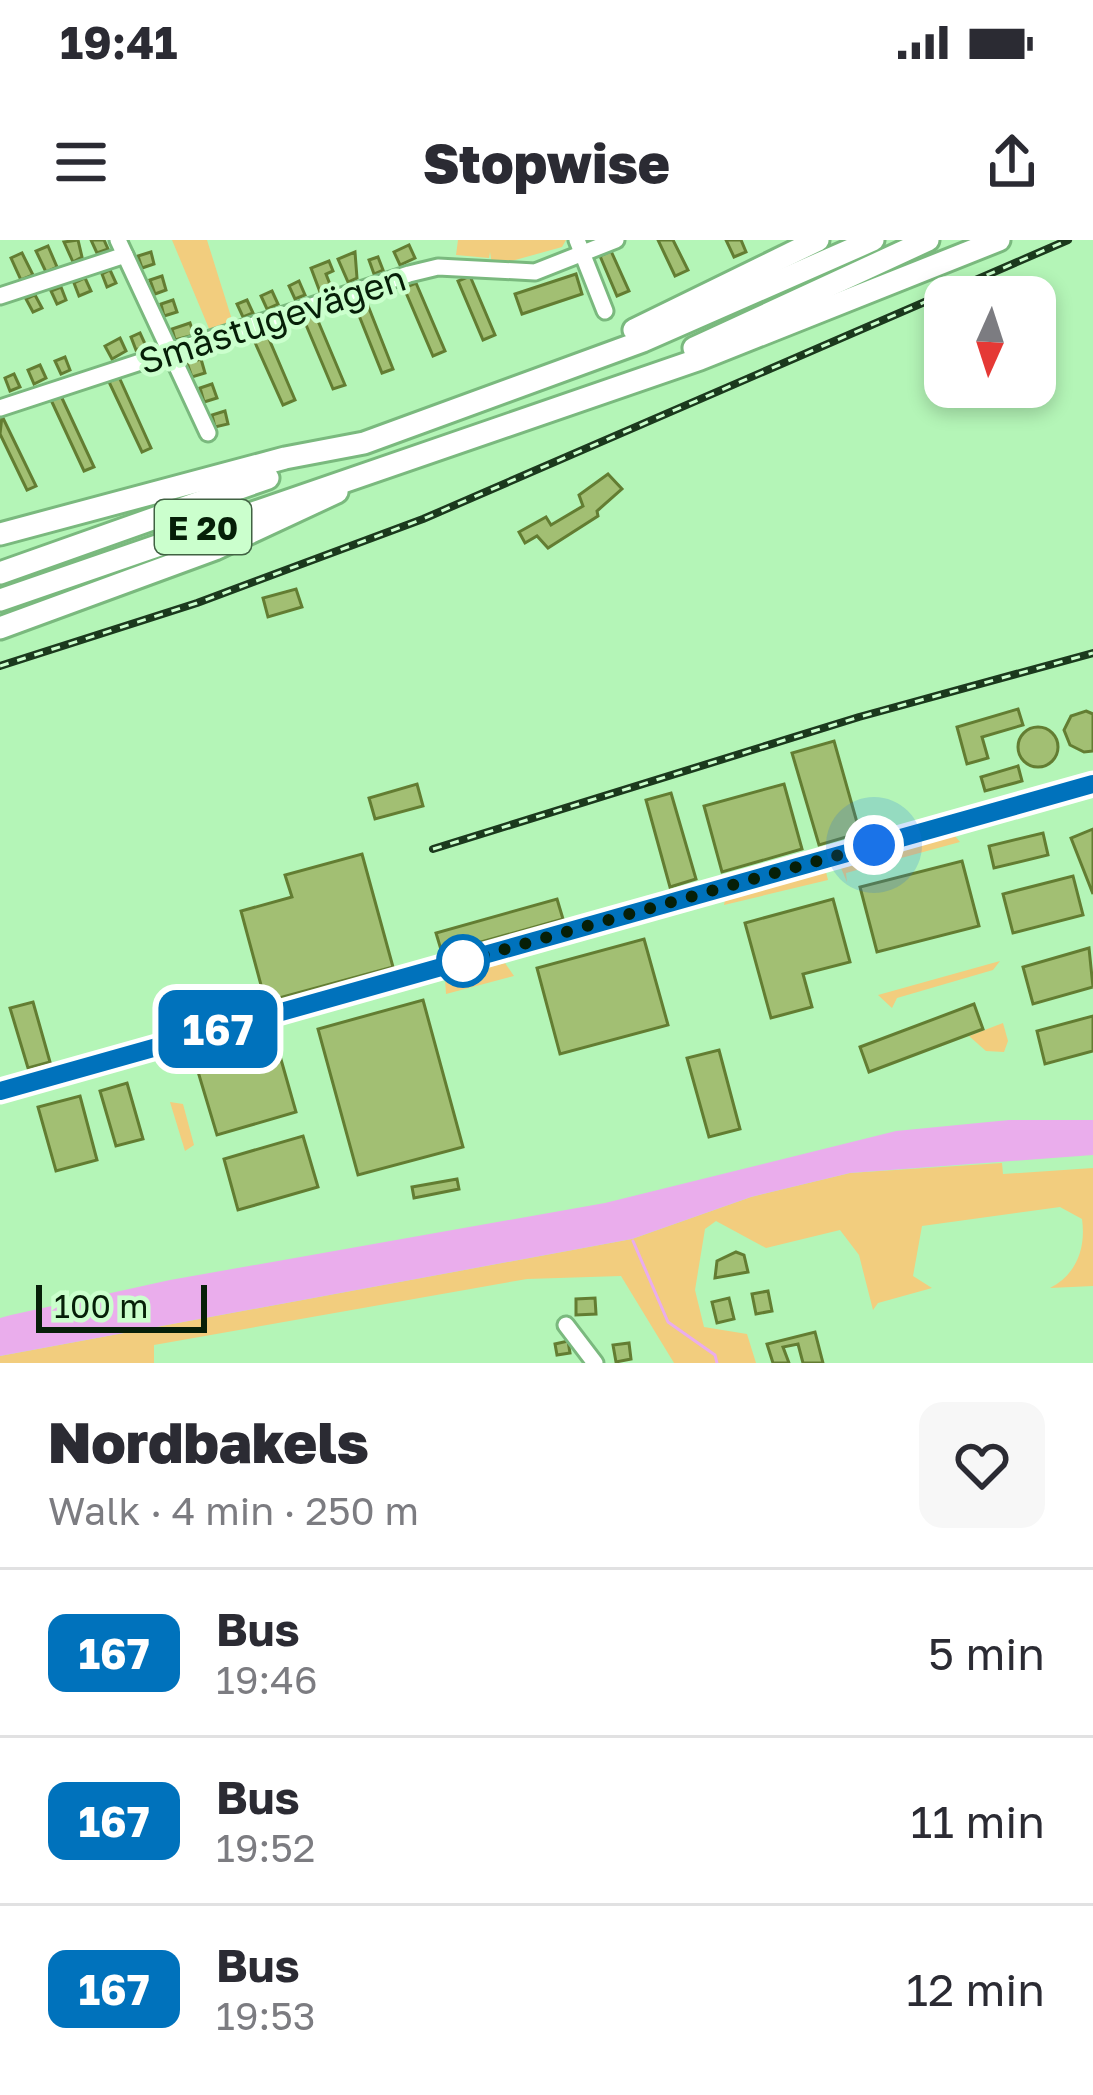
<!DOCTYPE html>
<html lang="en">
<head>
<meta charset="utf-8">
<style>
	body { margin:0; font-family:"Golos Text",sans-serif; background:#f7f7f7; color:#2b2b33; height:100vh; display:flex; flex-direction:column; font-size:45px; white-space:nowrap }
	* { box-sizing:border-box; margin:0 }
	p { font-size:39px; color:#7c7c81 }
	.icon { flex:none; width:66px; height:66px; fill:none; stroke:currentColor; stroke-width:2; stroke-linecap:round; stroke-linejoin:round }
	.map { position:relative; height:1123px; overflow:hidden }
	.panel { display:flex; flex-direction:column; background:#fff; flex:1 }
	.panel>* { flex:none }
	.badge { padding:0 24px; border-radius:18px; font-size:42px; line-height:78px }
	.needle { width:78px; rotate:183deg }
	.tools { position:absolute; left:924px; top:36px; display:grid; gap:24px }
	.tools a { display:grid; place-items:center; width:132px; height:132px; border-radius:24px; background:#fff; box-shadow:0 6px 18px #0003; font-size:60px }
	.scale { position:absolute; left:36px; bottom:30px; width:171px; box-sizing:border-box; padding-left:12px; border:6px solid #061f08; border-top:0; font-size:33px; line-height:42px; white-space:nowrap; color:#061f08; -webkit-text-stroke:9px #cbffcd; paint-order:stroke }
	.you { position:absolute; width:60px; height:60px; margin:-30px; border:9px solid #fff; border-radius:50%; background:#1a73e8; box-shadow:0 0 0 18px #1a73e833 }
	.map>.badge { position:absolute; translate:-50% -50%; box-shadow:0 0 0 6px #fff }
	.round { display:grid; place-items:center; flex:none; width:126px; height:126px; border-radius:24px; background:#f7f7f7 }
	.summary { display:flex; align-items:center; justify-content:space-between; height:204px; padding:0 48px }
	h1 { font-size:57px; font-weight:800; line-height:90px }
	ul { padding:0; list-style:none }
	li { display:flex; align-items:center; gap:36px; height:168px; padding:0 48px; border-top:3px solid #e1e1e2 }
	li div { flex:1 }
	li b { display:block; font-size:45px }
	li em { font-style:normal }
	li .badge { min-width:132px; font-weight:700; text-align:center }
	.status { display:flex; justify-content:space-between; align-items:center; height:84px; padding:0 60px; background:#fff; direction:ltr }
	.status svg { height:33px; fill:currentColor }
	header { display:flex; justify-content:space-between; align-items:center; height:156px; padding:0 48px; background:#fff; font-size:54px; font-weight:800 }
	.map>svg:first-child { display:block }
	.green { fill:#f2cd7e }
	.water { fill:#eaadec }
	.lines { fill:none; stroke-linecap:round; stroke-linejoin:round }
	.stream { stroke:#eaadec; stroke-width:3 }
	.building { fill:#a2bf73; stroke:#637d32; stroke-width:3 }
	.minor-casing { stroke:#7ab97e; stroke-width:21 }
	.highway-casing { stroke:#7ab97e; stroke-width:27 }
	.minor { stroke:#fff; stroke-width:15 }
	.highway { stroke:#fff; stroke-width:21 }
	.rail-casing { stroke:#1b391d; stroke-width:8 }
	.rail { stroke:#cbffcd; stroke-width:3; stroke-dasharray:9; stroke-linecap:butt }
	.line-casing { stroke:#fff; stroke-width:27 }
	.line { stroke:#0072bc; stroke-width:18 }
	.walk { stroke:#061f08; stroke-width:12; stroke-dasharray:0 21.6 }
	.stop-dot { fill:#fff; stroke:#0072bc; stroke-width:6 }
	.labels { text-anchor:middle; dominant-baseline:central; stroke-width:9; stroke-linejoin:round; paint-order:stroke }
	.shield { fill:#cbffcd; stroke:#416243; stroke-width:3 }
	.shield-label { font-size:33px; font-weight:bold; fill:#061f08 }
	.street-label { font-size:36px; fill:#061f08; stroke:#cbffcd }
</style>
</head>
<body>
<div class="status"><b>19:41</b><svg viewBox="0 0 49 12"><path d="M0 12V9h3v3zM5 12V6h3v6zM10 12V3h3v9zM15 12V0h3v12zM26 1h20v11H26zM47 4h2v5h-2z"/></svg></div>
<header><svg class="icon" aria-label="menu" viewBox="0 0 24 24"><path d="M4 6h16M4 12h16M4 18h16"/></svg>Stopwise<svg class="icon" aria-label="share" viewBox="0 0 24 24"><path d="M12 15V3M7 8l5-5 5 5M5 13v7h14v-7"/></svg></header>
<div class="map">
<svg width="1093" height="1123" viewBox="0 0 1093 1123">
	<rect width="100%" height="100%" fill="#b4f5b7"/>
	<g class="green">
		<path d="M 172,0 L 207,0 L 233,83 L 210,91 Z"/>
		<path d="M 458,0 L 566,0 L 562,7 L 501,24 L 492,24 L 490,12 L 489,18 L 456,15 Z"/>
		<path d="M 955,596 L 960,602 L 846,633 L 847,642 L 841,628 Z"/>
		<path d="M 826,632 L 828,640 L 724,665 L 725,660 Z"/>
		<path d="M 1000,721 L 993,730 L 897,758 L 892,768 L 878,755 Z"/>
		<path d="M 505,723 L 514,736 L 446,754 L 445,739 Z"/>
		<path d="M 1003,783 L 1008,801 L 1004,812 L 986,811 L 969,796 Z"/>
		<path d="M 170,862 L 183,864 L 194,905 L 185,911 Z"/>
		<path d="M 1002,923 L 1003,934 L 1093,928 L 1093,1046 L 1050,1048 C 1077,1034 1086,1008 1082,979 L 1060,967 L 922,986 L 913,1036 L 932,1048 L 878,1063 L 873,1070 L 859,1015 L 840,990 L 766,1008 L 716,981 L 705,989 L 695,1050 L 704,1087 L 747,1094 L 756,1123 L 674,1123 L 621,1036 L 527,1039 L 154,1105 L 154,1123 L 0,1123 L 0,1116 L 632,999 L 751,957 L 850,933 Z"/>
	</g>
	<path class="water" d="M 1009,880 L 1093,880 L 1093,915 L 850,933 L 751,957 L 632,999 L 0,1116 L 0,1078 L 11,1075 L 170,1040 L 605,963 L 896,891 Z"/>
	<g class="lines">
		<path class="stream" d="M 633,1001 L 668,1082 L 715,1115 L 717,1123"/>
	</g>
	<g class="building">
		<path d="M 78,0 L 82,17 L 73,22 L 64,2 Z"/>
		<path d="M 91,0 L 104,0 L 108,9 L 97,13 Z"/>
		<path d="M 658,0 L 673,0 L 688,30 L 675,36 Z"/>
		<path d="M 726,0 L 741,0 L 746,12 L 734,17 Z"/>
		<path d="M 409,5 L 415,18 L 400,25 L 394,12 Z"/>
		<path d="M 48,6 L 57,27 L 46,32 L 36,11 Z"/>
		<path d="M 611,11 L 629,51 L 617,56 L 600,16 Z"/>
		<path d="M 151,12 L 154,24 L 142,28 L 138,16 Z"/>
		<path d="M 355,12 L 357,38 L 348,42 L 338,19 Z"/>
		<path d="M 22,13 L 33,35 L 21,40 L 11,18 Z"/>
		<path d="M 378,17 L 383,30 L 374,34 L 369,20 Z"/>
		<path d="M 329,21 L 333,31 L 326,34 L 331,47 L 320,52 L 311,28 Z"/>
		<path d="M 110,30 L 116,43 L 107,47 L 102,34 Z"/>
		<path d="M 576,34 L 582,54 L 522,74 L 515,54 Z"/>
		<path d="M 162,36 L 166,50 L 155,54 L 150,40 Z"/>
		<path d="M 470,36 L 495,95 L 483,100 L 458,41 Z"/>
		<path d="M 85,38 L 91,51 L 79,56 L 74,43 Z"/>
		<path d="M 299,41 L 305,55 L 295,59 L 289,46 Z"/>
		<path d="M 416,43 L 445,111 L 433,116 L 404,48 Z"/>
		<path d="M 61,47 L 66,60 L 57,64 L 51,51 Z"/>
		<path d="M 272,51 L 278,64 L 267,69 L 261,56 Z"/>
		<path d="M 363,53 L 393,129 L 382,133 L 352,58 Z"/>
		<path d="M 35,55 L 42,68 L 33,72 L 26,59 Z"/>
		<path d="M 173,60 L 177,72 L 164,76 L 161,64 Z"/>
		<path d="M 247,60 L 253,73 L 243,77 L 237,64 Z"/>
		<path d="M 313,69 L 345,145 L 333,149 L 301,73 Z"/>
		<path d="M 190,83 L 194,95 L 175,100 L 172,89 Z"/>
		<path d="M 266,92 L 295,160 L 283,165 L 253,98 Z"/>
		<path d="M 140,93 L 146,106 L 136,110 L 131,97 Z"/>
		<path d="M 120,98 L 126,111 L 112,119 L 105,106 Z"/>
		<path d="M 65,117 L 70,130 L 61,134 L 55,121 Z"/>
		<path d="M 201,119 L 205,133 L 192,137 L 187,123 Z"/>
		<path d="M 40,125 L 46,138 L 34,144 L 28,130 Z"/>
		<path d="M 14,134 L 20,147 L 10,151 L 5,138 Z"/>
		<path d="M 119,137 L 151,208 L 142,212 L 109,142 Z"/>
		<path d="M 212,144 L 217,158 L 204,162 L 200,148 Z"/>
		<path d="M 61,156 L 94,227 L 84,231 L 51,160 Z"/>
		<path d="M 225,171 L 228,184 L 215,187 L 212,175 Z"/>
		<path d="M 2,176 L 36,246 L 27,250 L 0,194 Z"/>
		<path d="M 608,234 L 622,249 L 597,271 L 598,276 L 548,308 L 537,296 L 525,303 L 519,292 L 546,277 L 551,285 L 583,266 L 579,255 Z"/>
		<path d="M 296,349 L 302,367 L 268,377 L 263,358 Z"/>
		<path d="M 1018,469 L 1023,485 L 982,497 L 988,518 L 967,524 L 957,487 Z"/>
		<path d="M 1086,471 L 1093,474 L 1093,511 L 1084,512 L 1070,505 L 1064,490 L 1071,476 Z"/>
		<circle cx="1038" cy="507" r="20"/>
		<path d="M 834,501 L 860,593 L 819,605 L 792,513 Z"/>
		<path d="M 1018,526 L 1022,541 L 985,551 L 981,537 Z"/>
		<path d="M 417,544 L 423,566 L 375,579 L 369,558 Z"/>
		<path d="M 784,544 L 802,609 L 722,632 L 704,566 Z"/>
		<path d="M 671,553 L 696,639 L 670,647 L 646,560 Z"/>
		<path d="M 1093,589 L 1093,654 L 1071,598 Z"/>
		<path d="M 1043,593 L 1048,615 L 994,628 L 989,606 Z"/>
		<path d="M 362,614 L 393,727 L 228,772 L 223,755 L 261,745 L 241,671 L 292,657 L 285,635 Z"/>
		<path d="M 962,621 L 979,686 L 877,712 L 860,647 Z"/>
		<path d="M 1073,636 L 1083,675 L 1013,693 L 1003,654 Z"/>
		<path d="M 557,659 L 563,679 L 442,713 L 436,693 Z"/>
		<path d="M 833,659 L 850,722 L 803,734 L 812,767 L 771,778 L 745,683 Z"/>
		<path d="M 644,699 L 668,785 L 560,814 L 537,728 Z"/>
		<path d="M 1089,708 L 1093,747 L 1033,764 L 1023,727 Z"/>
		<path d="M 423,760 L 463,907 L 358,935 L 318,789 Z"/>
		<path d="M 33,762 L 50,822 L 28,828 L 10,768 Z"/>
		<path d="M 974,764 L 983,789 L 869,832 L 860,807 Z"/>
		<path d="M 1093,776 L 1093,811 L 1045,824 L 1037,791 Z"/>
		<path d="M 276,802 L 296,872 L 217,895 L 196,825 Z"/>
		<path d="M 719,810 L 740,889 L 709,897 L 687,818 Z"/>
		<path d="M 127,843 L 143,899 L 116,906 L 100,851 Z"/>
		<path d="M 80,856 L 97,920 L 56,931 L 38,867 Z"/>
		<path d="M 303,896 L 318,947 L 238,970 L 224,919 Z"/>
		<path d="M 457,939 L 459,949 L 414,958 L 412,947 Z"/>
		<path d="M 736,1012 L 744,1015 L 748,1032 L 715,1038 L 717,1021 Z"/>
		<path d="M 768,1051 L 772,1071 L 756,1074 L 752,1054 Z"/>
		<path d="M 595,1058 L 596,1074 L 576,1075 L 576,1059 Z"/>
		<path d="M 729,1058 L 734,1079 L 717,1083 L 712,1062 Z"/>
		<path d="M 815,1092 L 823,1123 L 803,1123 L 798,1104 L 783,1107 L 789,1123 L 773,1123 L 767,1104 Z"/>
		<path d="M 568,1101 L 570,1113 L 557,1115 L 555,1104 Z"/>
		<path d="M 629,1103 L 631,1119 L 616,1122 L 613,1105 Z"/>
	</g>
	<g class="lines">
		<defs>
			<g id="minor">
				<path d="M 118,0 L 208,193"/>
				<path d="M 577,0 L 605,71"/>
				<path d="M 0,56 L 125,15"/>
				<path d="M 0,168 L 409,34 L 438,27 L 535,32 L 616,0"/>
				<path d="M 0,851 L 1093,544"/>
				<path d="M 566,1085 L 595,1123"/>
			</g>
			<g id="highway">
				<path d="M 634,90 L 818,0"/>
				<path d="M 694,108 L 928,0"/>
				<path d="M 0,294 L 285,218 L 364,203 L 643,101 L 873,0"/>
				<path d="M 0,333 L 268,238"/>
				<path d="M 0,360 L 700,119 L 999,0"/>
				<path d="M 0,388 L 215,309 L 337,252"/>
			</g>
		</defs>
		<use href="#minor" class="minor-casing"/>
		<use href="#highway" class="highway-casing"/>
		<use href="#minor" class="minor"/>
		<use href="#highway" class="highway"/>
		<defs>
			<g id="rail">
				<path d="M 0,426 L 197,363 L 423,279 L 1068,0"/>
				<path d="M 433,609 L 859,477 L 1093,413"/>
			</g>
		</defs>
		<use href="#rail" class="rail-casing"/>
		<use href="#rail" class="rail"/>
	</g>
	<g class="lines">
		<defs>
			<path id="line" d="M 0,851 L 1093,544"/>
		</defs>
		<use href="#line" class="line-casing"/>
		<use href="#line" class="line"/>
		<path class="walk" d="M 463,721 L 874,605"/>
	</g>
	<circle class="stop-dot" cx="463" cy="721" r="24"/>
	<g class="labels">
		<rect class="shield" x="155" y="260" width="96" height="54" rx="9"/>
		<g class="shield-label">
			<text x="203" y="287">E 20</text>
		</g>
		<g class="street-label">
			<text transform="translate(272 79) rotate(-18)">Småstugevägen</text>
		</g>
	</g>
</svg>
<div class="tools">
<a><svg class="needle" viewBox="-14 -14 28 28"><path d="M0-13l5 13h-10z" fill="#e53935"/><path d="M0 13l5-13h-10z" fill="#7c7c81"/></svg></a>
</div>
<div class="scale">100 m</div>
<div class="you" style="left:874px;top:605px"></div>
<b class="badge" style="left:218px;top:789px;background:#0072bc;color:#fff">167</b>
</div>
<section class="panel">
<div class="summary"><div><h1>Nordbakels</h1><p>Walk · 4 min · 250 m</p></div><a class="round"><svg class="icon" aria-label="heart" viewBox="0 0 24 24"><path d="M12 20l-8-8c-3-5 5-10 8-4 3-6 11-1 8 4z"/></svg></a></div>
<ul>
<li><span class="badge" style="background:#0072bc;color:#fff">167</span><div><b>Bus</b><p>19:46</p></div><em>5 min</em></li>
<li><span class="badge" style="background:#0072bc;color:#fff">167</span><div><b>Bus</b><p>19:52</p></div><em>11 min</em></li>
<li><span class="badge" style="background:#0072bc;color:#fff">167</span><div><b>Bus</b><p>19:53</p></div><em>12 min</em></li>
</ul>
</section>
</body>
</html>
